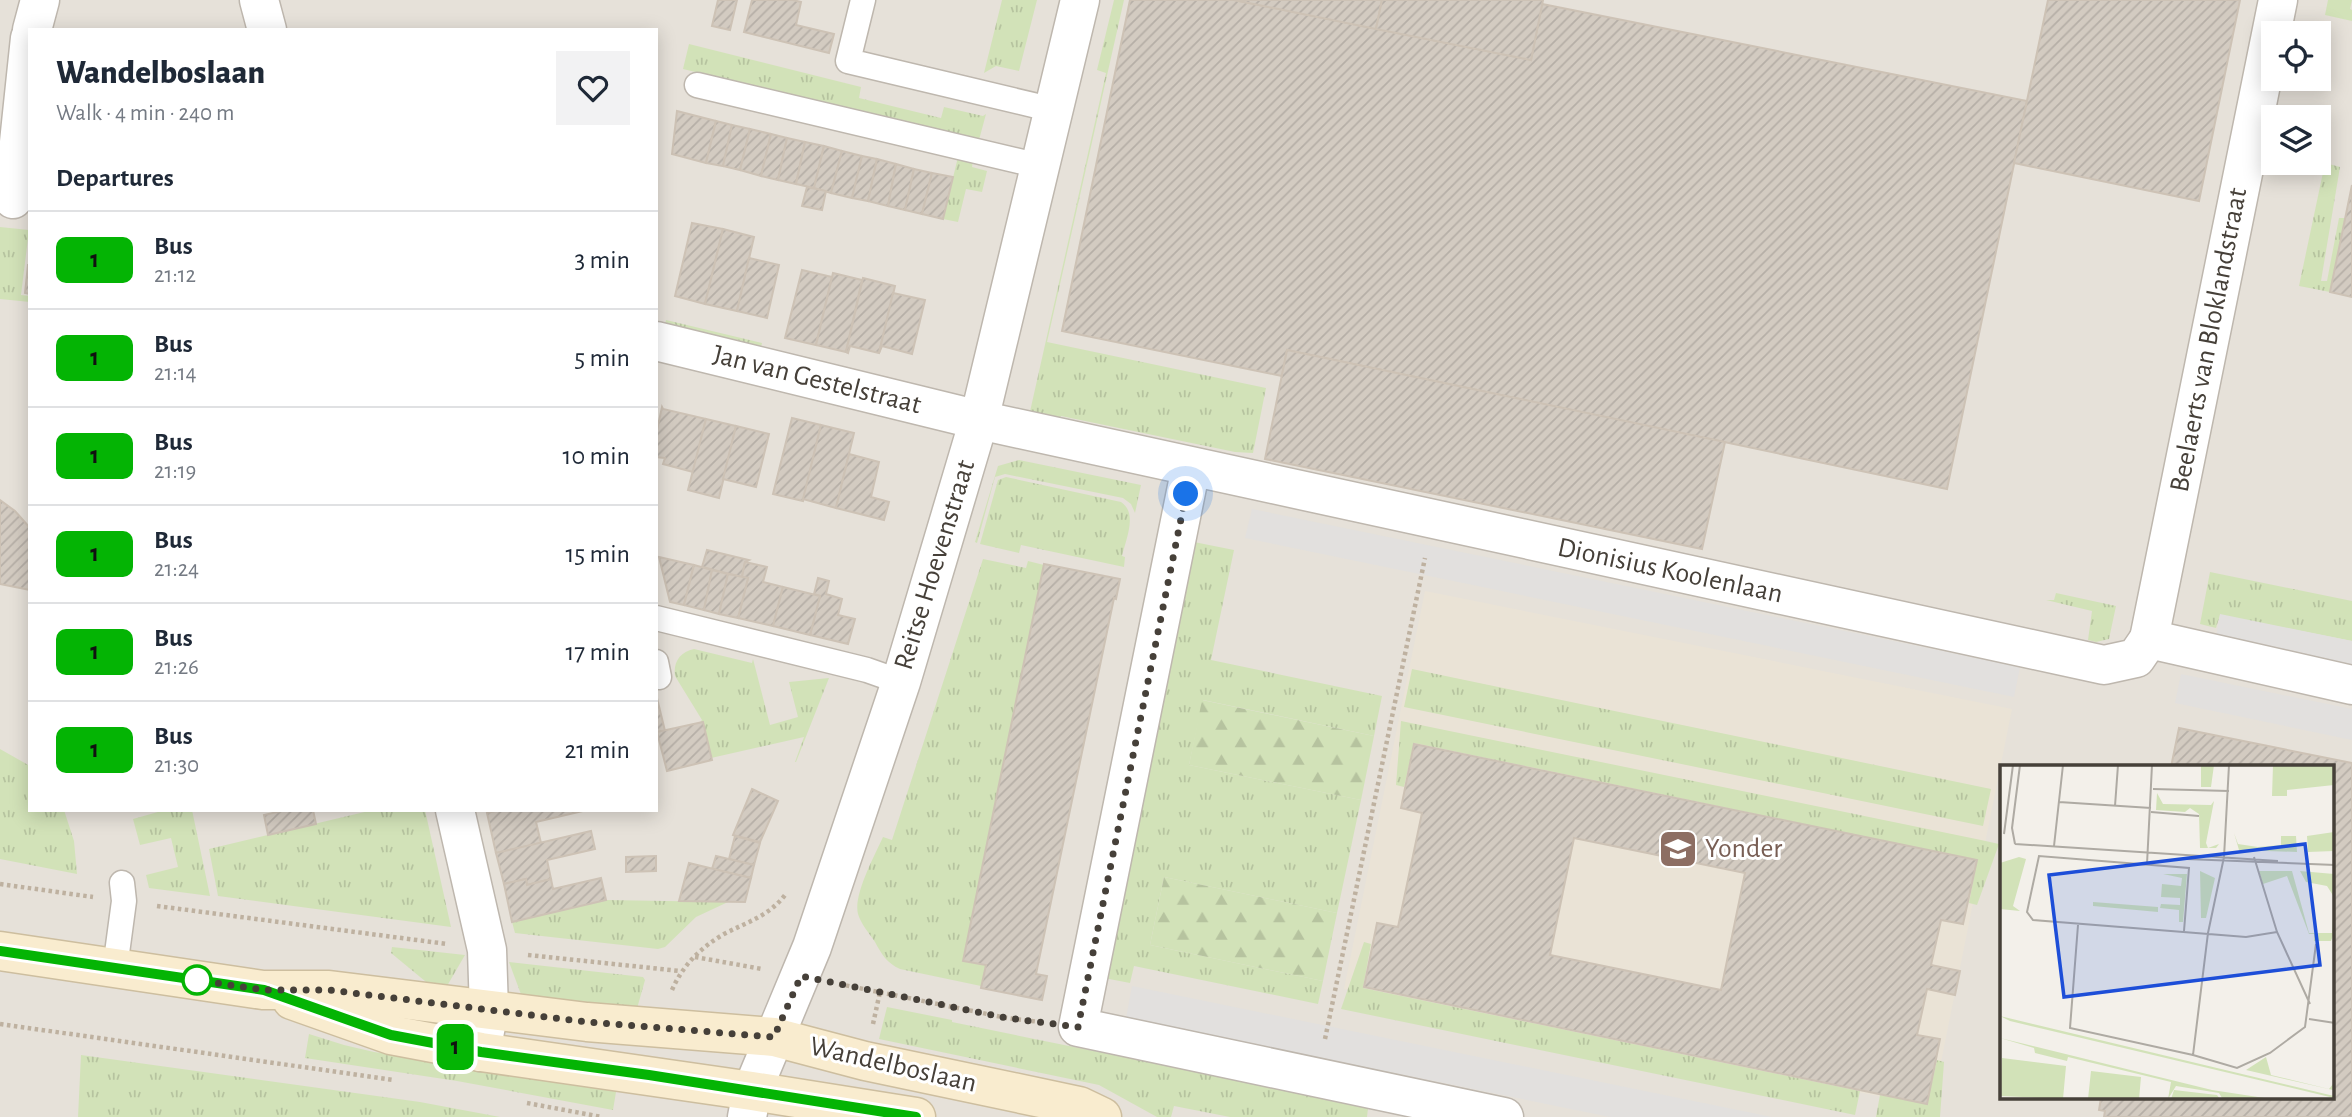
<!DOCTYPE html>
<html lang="en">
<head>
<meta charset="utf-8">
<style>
	body { margin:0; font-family:"Alegreya Sans",sans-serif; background:#f2f2f3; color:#1f2937; height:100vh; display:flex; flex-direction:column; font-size:26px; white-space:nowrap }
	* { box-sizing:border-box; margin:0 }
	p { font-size:23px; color:#747a83 }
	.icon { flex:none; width:38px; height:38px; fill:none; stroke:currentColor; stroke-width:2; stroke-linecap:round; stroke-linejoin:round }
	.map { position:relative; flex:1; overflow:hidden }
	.sheet { position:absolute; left:28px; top:28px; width:630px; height:784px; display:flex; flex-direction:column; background:#fff; border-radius:0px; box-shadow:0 4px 18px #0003 }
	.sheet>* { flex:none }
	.badge { padding:0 14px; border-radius:10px; font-size:24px; line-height:46px }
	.buttons { position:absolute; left:2261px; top:21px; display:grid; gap:14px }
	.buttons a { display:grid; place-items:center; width:70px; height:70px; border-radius:0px; background:#fff; box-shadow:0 4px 18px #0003; font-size:35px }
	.you { position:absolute; width:35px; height:35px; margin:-18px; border:5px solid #fff; border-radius:50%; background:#1a73e8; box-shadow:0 0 0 10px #1a73e833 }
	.map>.badge { position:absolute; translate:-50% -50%; box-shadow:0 0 0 4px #fff }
	h2 { padding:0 28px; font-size:26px; line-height:63px }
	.round { display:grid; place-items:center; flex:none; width:74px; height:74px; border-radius:0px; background:#f2f2f3 }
	.head { display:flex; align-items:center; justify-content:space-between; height:119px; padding:0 28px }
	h1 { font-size:33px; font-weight:800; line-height:52px }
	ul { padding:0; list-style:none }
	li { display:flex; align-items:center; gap:21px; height:98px; padding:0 28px; border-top:2px solid #e0e1e3 }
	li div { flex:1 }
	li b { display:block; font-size:26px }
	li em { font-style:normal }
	li .badge { min-width:77px; font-weight:700; text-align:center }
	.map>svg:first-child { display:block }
	.residential { fill:#e6e1d9; fill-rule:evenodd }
	.education { fill:#eae3d6 }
	.grass { fill:url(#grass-tufts) }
	.forest { fill:url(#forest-firs) }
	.parking { fill:#e2e0de }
	.building { fill:url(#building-hatch); stroke:#cdc2b5; stroke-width:2; fill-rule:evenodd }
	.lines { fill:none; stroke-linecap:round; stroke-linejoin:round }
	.lane-casing { stroke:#beb7ae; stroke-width:27 }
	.street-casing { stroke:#beb7ae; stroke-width:41 }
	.secondary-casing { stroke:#cdbe9f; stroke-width:41 }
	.path { stroke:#beb1a0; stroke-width:4.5; stroke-dasharray:3.5 3.5; stroke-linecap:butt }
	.lane { stroke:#fff; stroke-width:24 }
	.street { stroke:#fff; stroke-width:38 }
	.secondary { stroke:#f9eccf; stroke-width:38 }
	.line-casing { stroke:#fff; stroke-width:16 }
	.line { stroke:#04b404; stroke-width:10 }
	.walk { stroke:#464039; stroke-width:7; stroke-dasharray:0 12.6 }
	.stop-dot { fill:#fff; stroke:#04b404; stroke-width:3.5 }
	.labels { text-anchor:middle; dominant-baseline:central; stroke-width:6; stroke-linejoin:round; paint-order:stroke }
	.street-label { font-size:28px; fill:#464039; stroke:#fff }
	.education-label { font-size:28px; fill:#785e54; stroke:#fff; text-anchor:start }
	.inset-road { fill:none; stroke:#aeaaa3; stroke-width:2 }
	.view { fill:#1d4ed8; fill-opacity:0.15; stroke:#1d4ed8; stroke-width:3.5 }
	.inset-edge { fill:none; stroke:#464039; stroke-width:3.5 }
</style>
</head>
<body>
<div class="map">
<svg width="2352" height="1117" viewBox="0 0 2352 1117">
	<defs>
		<pattern id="grass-tufts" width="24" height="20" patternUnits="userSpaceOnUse" patternTransform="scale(1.75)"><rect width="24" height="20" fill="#d2e2b8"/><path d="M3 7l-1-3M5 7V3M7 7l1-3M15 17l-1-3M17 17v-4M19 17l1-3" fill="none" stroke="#b6c39f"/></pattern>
		<pattern id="forest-firs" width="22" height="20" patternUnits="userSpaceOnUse" patternTransform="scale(1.75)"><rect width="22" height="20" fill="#d2e2b8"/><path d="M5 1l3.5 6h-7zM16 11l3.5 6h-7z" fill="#b6c39f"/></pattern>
		<pattern id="building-hatch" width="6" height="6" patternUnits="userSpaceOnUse" patternTransform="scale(1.75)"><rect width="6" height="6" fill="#d3cbc1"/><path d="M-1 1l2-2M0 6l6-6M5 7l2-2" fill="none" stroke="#b6afa7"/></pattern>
	</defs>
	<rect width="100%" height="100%" fill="#f3f0ea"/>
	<path class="residential" d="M 0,0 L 2352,0 L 2352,1117 L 0,1117 ZM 30,30 L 656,30 L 656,810 L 30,810 ZM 2273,33 L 2319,33 L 2319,79 L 2273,79 ZM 2273,117 L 2319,117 L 2319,163 L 2273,163 ZM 2002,767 L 2333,767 L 2333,1098 L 2002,1098 Z"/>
	<path class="education" d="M 1425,591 L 2012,709 L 1932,1107 L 1344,989 Z"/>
	<g class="grass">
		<path d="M 1002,0 L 1037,0 L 1019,71 L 996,66 L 984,73 Z"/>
		<path d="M 1114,0 L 1124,0 L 1047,342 L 1266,388 L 1253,453 L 1235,452 L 1061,416 L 1058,425 L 1029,416 L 1106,73 L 1097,70 Z"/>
		<path d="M 2328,0 L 2352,0 L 2350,9 L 2352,10 L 2352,21 L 2325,15 Z"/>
		<path d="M 689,44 L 861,87 L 859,98 L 941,118 L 944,107 L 983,116 L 986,114 L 979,140 L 683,69 Z"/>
		<path d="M 958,157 L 973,161 L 972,167 L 987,171 L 982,192 L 966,189 L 958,222 L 943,219 Z"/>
		<path d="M 2325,163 L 2340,167 L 2321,281 L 2327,281 L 2339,218 L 2346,218 L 2330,292 L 2299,286 Z"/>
		<path d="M 0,227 L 29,230 L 21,295 L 30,296 L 30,302 L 0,299 Z"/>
		<path d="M 666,320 L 762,343 L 759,355 L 663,332 Z"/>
		<path d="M 1019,460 L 1141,485 L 1135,513 L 1131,504 L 1123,498 L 1005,474 L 995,477 L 977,543 L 975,542 L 998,466 Z"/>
		<path d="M 1006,477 L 1121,502 C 1138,513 1126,539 1122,556 L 1125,557 L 1124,567 L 1021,545 L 1019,553 L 980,544 L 998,480 Z"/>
		<path d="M 1194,542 L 1234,550 L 1211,660 L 1382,696 L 1374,736 L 1203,700 L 1189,765 L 1361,800 L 1337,913 L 1164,877 L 1150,945 L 1323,981 L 1318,1004 L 1134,966 L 1130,983 L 1104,978 Z"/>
		<path d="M 983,559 L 1026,568 L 1028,561 L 1044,565 L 963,960 L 986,965 L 981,986 L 900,969 C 887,963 882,955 875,942 C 869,933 861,924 858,914 C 853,895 875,855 883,837 L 892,840 Z"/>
		<path d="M 2210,572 L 2352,601 L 2352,641 L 2220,615 L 2216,628 L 2200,624 Z"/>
		<path d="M 2056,593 L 2116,606 L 2109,639 L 2096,642 L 2088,640 L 2092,611 L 2046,600 L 2054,600 Z"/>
		<path d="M 694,649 L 752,663 L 753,659 L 770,725 L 798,717 L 789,682 L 829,678 L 796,762 L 795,762 L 804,737 L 711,758 L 703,722 L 699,723 L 702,720 L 675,676 C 673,662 680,652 694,649 Z"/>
		<path d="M 1412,669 L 1991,789 L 1983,826 L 1404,707 Z"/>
		<path d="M 1401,721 L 1981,840 L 1999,844 L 1977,905 L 1969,903 L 1977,860 L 1414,743 L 1404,787 L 1396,785 Z"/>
		<path d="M 0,749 L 30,766 L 30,810 L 64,810 L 74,841 L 77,874 L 0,859 Z"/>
		<path d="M 165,810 L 192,810 L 210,896 L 149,888 L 146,875 L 178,867 L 171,838 L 140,845 L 133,819 Z"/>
		<path d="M 373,810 L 425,810 L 451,927 L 218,896 L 209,849 Z"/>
		<path d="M 606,900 L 728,902 L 696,917 L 665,947 L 658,949 L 515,933 L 512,922 Z"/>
		<path d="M 1364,942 L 1371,944 L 1363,988 L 1860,1091 L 1855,1115 L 1341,1009 Z"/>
		<path d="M 392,947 L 465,955 L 447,986 L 431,986 L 391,953 Z"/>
		<path d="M 509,962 L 643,977 L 645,980 L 636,1012 L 522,997 Z"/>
		<path d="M 887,1007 L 952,1020 L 952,1022 C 1091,1051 1230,1077 1368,1108 L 1367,1117 L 1230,1117 L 1174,1106 L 1171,1117 L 1157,1117 L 1099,1085 L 879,1039 Z"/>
		<path d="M 309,1034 L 344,1045 L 374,1052 L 617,1086 L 613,1110 L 457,1081 L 305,1058 Z"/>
		<path d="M 81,1055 L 420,1102 L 500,1117 L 78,1117 Z"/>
		<path d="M 1937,1060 L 1944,1062 L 1940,1117 L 1876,1117 L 1880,1095 L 1927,1104 Z"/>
	</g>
	<g class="forest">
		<path d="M 1202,700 L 1374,736 L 1361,800 L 1189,765 Z"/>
		<path d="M 1164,877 L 1337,913 L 1323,981 L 1150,945 Z"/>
	</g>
	<g class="parking">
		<path d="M 1252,509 L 2020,667 L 2014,697 L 1245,538 Z"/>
		<path d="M 2220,614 L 2352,641 L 2352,671 L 2215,643 Z"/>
		<path d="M 2181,674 L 2352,709 L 2352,740 L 2175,703 Z"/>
		<path d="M 1132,986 L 1772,1117 L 1610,1117 L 1126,1018 Z"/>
	</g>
	<g class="building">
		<path d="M 718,0 L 737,0 L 730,30 L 712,26 Z"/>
		<path d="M 752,0 L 793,0 L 801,2 L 796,25 L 834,34 L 829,53 L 744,32 Z"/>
		<path d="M 1130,0 L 1234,0 L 1531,60 L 1542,4 L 2027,101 L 1947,489 L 1287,350 L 1282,376 L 1062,331 Z"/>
		<path d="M 1234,0 L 1382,0 L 1376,29 Z"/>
		<path d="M 1382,0 L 1543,0 L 1531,60 L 1376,29 Z"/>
		<path d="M 2048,0 L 2240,0 L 2199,201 L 2014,163 Z"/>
		<path d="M 677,111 L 716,121 L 706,163 L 672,154 Z"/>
		<path d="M 716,121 L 732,125 L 723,166 L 706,163 Z"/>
		<path d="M 732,125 L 750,129 L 740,170 L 723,166 Z"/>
		<path d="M 750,129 L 771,134 L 761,176 L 740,170 Z"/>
		<path d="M 771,134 L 787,138 L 778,180 L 761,176 Z"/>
		<path d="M 787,138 L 805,142 L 796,184 L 778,180 Z"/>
		<path d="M 805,142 L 824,146 L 814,188 L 796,184 Z"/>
		<path d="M 824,146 L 842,151 L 831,193 L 814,188 Z"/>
		<path d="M 842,151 L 862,156 L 852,198 L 831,193 Z"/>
		<path d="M 862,156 L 877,159 L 868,201 L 852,198 Z"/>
		<path d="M 877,159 L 896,164 L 888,206 L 868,201 Z"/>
		<path d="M 896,164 L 914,169 L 905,210 L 888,206 Z"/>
		<path d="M 914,169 L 932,173 L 922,214 L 905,210 Z"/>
		<path d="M 932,173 L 953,177 L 943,219 L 922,214 Z"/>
		<path d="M 2352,185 L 2352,297 L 2330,292 Z"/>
		<path d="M 807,187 L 826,191 L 822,210 L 802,206 Z"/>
		<path d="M 692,223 L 723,229 L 705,304 L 675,296 Z"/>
		<path d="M 723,229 L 754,237 L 737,311 L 705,304 Z"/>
		<path d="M 749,258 L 779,265 L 767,318 L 737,311 Z"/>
		<path d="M 28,265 L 30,265 L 30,294 L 25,293 Z"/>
		<path d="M 802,270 L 832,277 L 816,345 L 785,338 Z"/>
		<path d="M 833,273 L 862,280 L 846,352 L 816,345 Z"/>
		<path d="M 863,278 L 895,286 L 879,353 L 850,346 L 848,353 L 846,352 Z"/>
		<path d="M 893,293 L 925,300 L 912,354 L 882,346 L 879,353 Z"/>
		<path d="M 1287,350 L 1725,442 L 1702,549 L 1265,459 Z"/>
		<path d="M 662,407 L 663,409 L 706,419 L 693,472 L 663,464 L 665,458 L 656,457 L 656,435 Z"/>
		<path d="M 792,418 L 821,425 L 803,501 L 773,494 Z"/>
		<path d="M 706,419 L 736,426 L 719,498 L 688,490 Z"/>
		<path d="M 821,425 L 854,433 L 836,508 L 803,499 Z"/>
		<path d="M 736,426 L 769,434 L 756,487 L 723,479 Z"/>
		<path d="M 849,454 L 879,462 L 871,497 L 889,502 L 884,520 L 836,508 Z"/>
		<path d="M 0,500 L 15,511 L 30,528 L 30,590 L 0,584 Z"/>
		<path d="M 707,550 L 749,560 L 745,562 L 742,577 L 702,567 Z"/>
		<path d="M 659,557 L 694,565 L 684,605 L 670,602 Z"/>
		<path d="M 745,562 L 767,567 L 763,582 L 783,587 L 773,626 L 738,618 L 748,578 L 742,577 Z"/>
		<path d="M 1044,564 L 1120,579 L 1116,599 L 1114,598 L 1036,974 L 1047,976 L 1042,1000 L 981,988 L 986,965 L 963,961 Z"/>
		<path d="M 694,565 L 712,570 L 704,610 L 684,605 Z"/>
		<path d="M 712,570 L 728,574 L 719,614 L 704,610 Z"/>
		<path d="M 728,574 L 748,578 L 738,618 L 719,614 Z"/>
		<path d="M 818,578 L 829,581 L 826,594 L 842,599 L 838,615 L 855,619 L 848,644 L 810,635 L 820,596 L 814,594 Z"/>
		<path d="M 783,587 L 820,596 L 810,635 L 773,626 Z"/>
		<path d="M 656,694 L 665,731 L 656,732 Z"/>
		<path d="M 703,722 L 712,760 L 667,771 L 657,732 Z"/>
		<path d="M 2179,728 L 2352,763 L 2352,1117 L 2104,1117 L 2105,1111 L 2099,1110 L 2101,1098 L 2333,1098 L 2333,767 L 2171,767 Z"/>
		<path d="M 1414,744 L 1977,860 L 1963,924 L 1941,920 L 1931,965 L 1960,971 L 1955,995 L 1927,989 L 1917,1035 L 1940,1039 L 1927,1104 L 1364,987 L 1377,923 L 1398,927 L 1422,813 L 1401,808 ZM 1574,838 L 1745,873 L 1721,990 L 1550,955 Z"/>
		<path d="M 752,789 L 778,801 L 760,842 L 733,835 Z"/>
		<path d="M 286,810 L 313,810 L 316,824 L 268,835 L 264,815 Z"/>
		<path d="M 499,810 L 587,810 L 536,822 L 541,843 L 496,853 L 487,813 Z"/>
		<path d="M 591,831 L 595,849 L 547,860 L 551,879 L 527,885 L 526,879 L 504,884 L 496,853 Z"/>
		<path d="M 735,836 L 760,843 L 754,865 L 729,859 Z"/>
		<path d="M 656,856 L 656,871 L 626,872 L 626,857 Z"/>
		<path d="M 716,856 L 754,865 L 751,878 L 712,869 Z"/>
		<path d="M 689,863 L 751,878 L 745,902 L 679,901 Z"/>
		<path d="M 601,878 L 606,900 L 512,922 L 504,884 L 526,879 L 527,885 L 551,879 L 553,889 Z"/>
	</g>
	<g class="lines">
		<defs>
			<g id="lane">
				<path d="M 863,0 L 848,61 L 1054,110"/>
				<path d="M 697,85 L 1040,166"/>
				<path d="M 656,618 L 867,670 L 901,682"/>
				<path d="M 656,662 L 659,677"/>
				<path d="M 115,968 L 124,901 L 122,883"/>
			</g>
			<g id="street">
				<path d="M 259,0 L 267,30"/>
				<path d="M 32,30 L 40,0"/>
				<path d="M 13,199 L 30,38"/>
				<path d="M 656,341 L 979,420 L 2104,665 L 2136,658 L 2149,639 L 2352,685"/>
				<path d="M 1191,467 L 1078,1027 L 1504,1117"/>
				<path d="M 2149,639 L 2278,0"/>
				<path d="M 455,810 L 487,950 L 489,1010 L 481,1052"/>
				<path d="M 747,1117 L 752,1091 L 812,947 L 901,682 L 979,420 L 1080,0"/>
			</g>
			<g id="secondary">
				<path d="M 0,951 L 263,990 L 329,990 L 587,1022 L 774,1037 L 865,1061 L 1079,1106 L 1102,1117"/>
				<path d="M 292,1000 L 391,1035 L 481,1052 L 752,1091 L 916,1117"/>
			</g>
		</defs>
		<use href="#lane" class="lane-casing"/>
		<use href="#street" class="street-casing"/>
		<use href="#secondary" class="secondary-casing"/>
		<g class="path">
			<path d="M 0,884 L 93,897"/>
			<path d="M 157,906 L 447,944"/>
			<path d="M 528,955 L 680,971"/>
			<path d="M 695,957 L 762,969"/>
			<path d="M 839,984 L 1007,1018 L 1040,1022"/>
			<path d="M 672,990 C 683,965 700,948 724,934 C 747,922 769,916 785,895"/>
			<path d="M 0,1024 L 394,1080"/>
			<path d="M 873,1024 L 880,992"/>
			<path d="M 1325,1039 L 1425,558"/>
			<path d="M 527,1103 L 602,1117"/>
		</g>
		<use href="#lane" class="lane"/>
		<use href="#street" class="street"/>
		<use href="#secondary" class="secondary"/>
	</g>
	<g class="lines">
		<defs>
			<path id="line" d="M 0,951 L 264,990 L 391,1035 L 481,1052 L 649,1075 L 916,1117"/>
		</defs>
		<use href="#line" class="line-casing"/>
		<use href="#line" class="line"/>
		<path class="walk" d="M 197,980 L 189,979 L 264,990 L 329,990 L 587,1022 L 774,1037 L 801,976 L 1007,1018 L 1078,1027 L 1186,494"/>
	</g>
	<defs>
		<symbol id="university-square" viewBox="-11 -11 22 22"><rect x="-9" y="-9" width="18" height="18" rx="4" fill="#8d6e63" stroke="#fff"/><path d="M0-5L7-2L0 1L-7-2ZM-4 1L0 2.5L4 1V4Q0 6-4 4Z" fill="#fff"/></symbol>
	</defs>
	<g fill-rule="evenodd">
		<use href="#university-square" x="1656" y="827" width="44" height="44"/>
	</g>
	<circle class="stop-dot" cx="197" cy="980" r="14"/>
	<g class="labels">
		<g class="street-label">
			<text transform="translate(2209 340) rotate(-79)">Beelaerts van Bloklandstraat</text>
			<text transform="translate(817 380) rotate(14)">Jan van Gestelstraat</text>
			<text transform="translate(935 565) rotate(-73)">Reitse Hoevenstraat</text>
			<text transform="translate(1670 571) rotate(12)">Dionisius Koolenlaan</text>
			<text transform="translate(893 1065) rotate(13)">Wandelboslaan</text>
		</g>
		<g class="education-label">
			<text x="1705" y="849">Yonder</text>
		</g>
	</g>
	<g transform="translate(2000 765)">
		<rect width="334" height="334" fill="#f3f0ea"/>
		<path d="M 201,0 L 214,0 L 211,22 L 201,22 ZM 273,0 L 334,0 L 334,20 L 287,25 L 287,31 L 272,31 ZM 157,28 L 163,39 L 211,40 L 214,36 L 206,78 L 208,83 L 219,79 L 216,83 L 200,83 L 199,49 L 190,43 L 185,47 L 156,45 ZM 334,67 L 334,86 L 308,87 L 307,71 ZM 234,68 L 238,79 L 258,82 L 281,80 L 281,71 L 296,71 L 297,87 L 239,85 ZM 19,92 L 26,94 L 13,141 L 20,146 L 0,144 L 0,98 ZM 200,106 L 215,113 L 206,153 L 201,153 ZM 259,106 L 292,106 L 309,168 L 332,168 L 334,137 L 334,168 L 331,176 L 314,176 L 314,169 L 309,169 L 287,111 L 263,119 ZM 300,106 L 334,109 L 334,132 L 327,121 L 306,117 ZM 163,109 L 187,109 L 183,157 L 179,157 L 179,145 L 160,143 L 161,139 L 180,140 L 180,133 L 161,132 L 162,119 L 181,121 L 182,113 ZM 93,137 L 158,142 L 158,147 L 93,141 ZM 0,251 L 334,331 L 334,333 L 10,256 ZM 0,273 L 212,325 L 271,334 L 222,333 L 219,328 L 176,321 L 168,334 L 171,317 L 68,292 L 67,296 L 35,288 L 34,283 ZM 266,292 L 271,310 L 329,324 L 333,319 L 333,325 L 246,305 Z" fill="#d2e2b8"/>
		<path d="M 2,293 L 66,301 L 63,334 L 0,331 ZM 91,306 L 141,312 L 139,334 L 88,334 ZM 174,325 L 217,330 L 220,334 L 171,334 Z" fill="#d2e2b8"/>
		<path class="inset-road" d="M 153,24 L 229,26M 59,37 L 151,43M 115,41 L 118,0M 151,47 L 199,51M 4,69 L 13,0M 15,79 L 278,96M 15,79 L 12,63 L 20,0M 54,81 L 63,0M 254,92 L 277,167 L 310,239M 186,94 L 335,100M 147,99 L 152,0M 78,160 L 70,263 L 193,290M 184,166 L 189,103 L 39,91 L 27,147 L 33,155 L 246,172 L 277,167M 309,254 L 335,258M 193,290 L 208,168 L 224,92 L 229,0M 193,290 L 237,303 L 270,288 L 305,262 L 316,179"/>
		<path class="view" d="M 305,79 L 320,200 L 64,232 L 49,110 Z"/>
		<rect width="334" height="334" class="inset-edge"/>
	</g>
</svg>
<div class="buttons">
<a><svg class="icon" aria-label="locate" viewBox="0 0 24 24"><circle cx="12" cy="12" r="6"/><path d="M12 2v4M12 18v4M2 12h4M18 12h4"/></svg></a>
<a><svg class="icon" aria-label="layers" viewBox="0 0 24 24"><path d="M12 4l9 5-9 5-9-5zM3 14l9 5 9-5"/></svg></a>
</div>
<div class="you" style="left:1186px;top:494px"></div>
<b class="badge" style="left:455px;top:1047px;background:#04b404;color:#111">1</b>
<section class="sheet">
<div class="head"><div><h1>Wandelboslaan</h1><p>Walk · 4 min · 240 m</p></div><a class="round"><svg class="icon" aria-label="heart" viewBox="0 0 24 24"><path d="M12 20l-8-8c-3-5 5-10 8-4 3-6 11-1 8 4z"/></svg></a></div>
<h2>Departures</h2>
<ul>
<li><span class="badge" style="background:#04b404;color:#111">1</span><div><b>Bus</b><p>21:12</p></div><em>3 min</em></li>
<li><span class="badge" style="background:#04b404;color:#111">1</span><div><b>Bus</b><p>21:14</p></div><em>5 min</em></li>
<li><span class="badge" style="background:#04b404;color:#111">1</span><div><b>Bus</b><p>21:19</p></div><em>10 min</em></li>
<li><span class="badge" style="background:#04b404;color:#111">1</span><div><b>Bus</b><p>21:24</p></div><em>15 min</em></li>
<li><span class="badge" style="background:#04b404;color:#111">1</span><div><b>Bus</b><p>21:26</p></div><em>17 min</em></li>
<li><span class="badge" style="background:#04b404;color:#111">1</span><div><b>Bus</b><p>21:30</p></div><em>21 min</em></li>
</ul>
</section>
</div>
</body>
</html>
